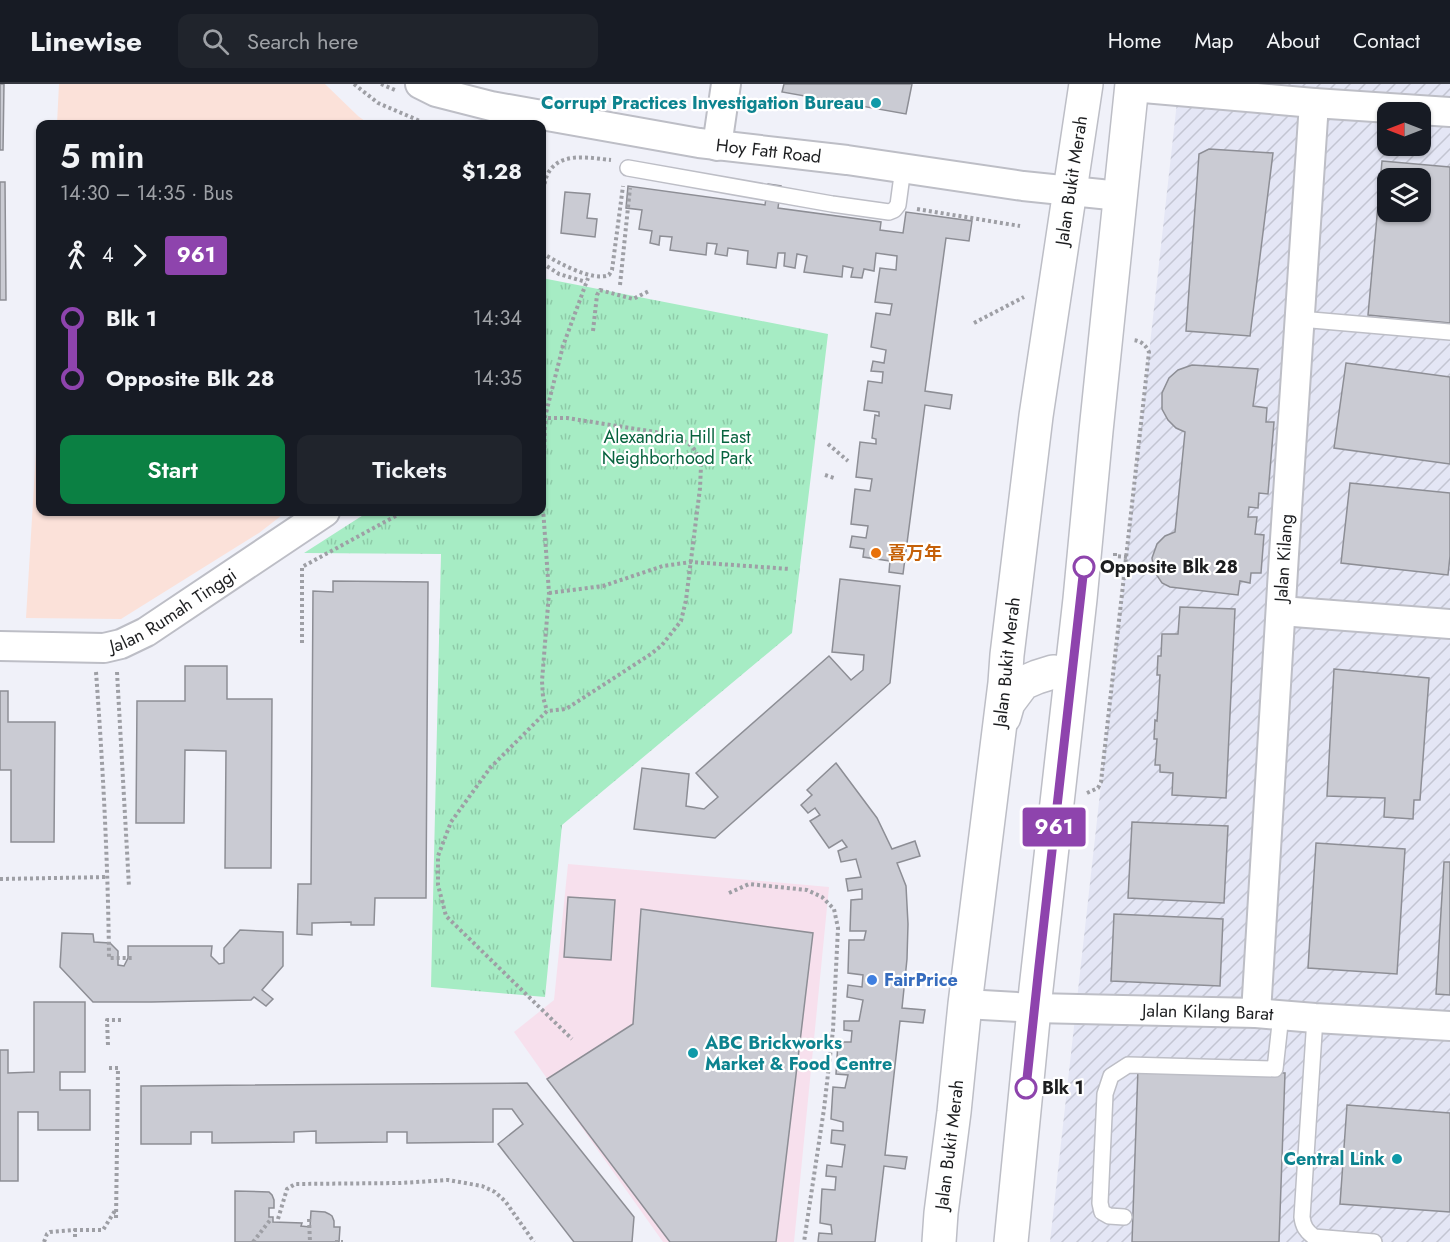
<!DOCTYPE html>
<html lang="en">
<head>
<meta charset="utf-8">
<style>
	body { margin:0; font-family:Jost,"Noto Sans SC",sans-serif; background:#20242c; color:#f1f3f6; height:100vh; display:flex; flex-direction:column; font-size:22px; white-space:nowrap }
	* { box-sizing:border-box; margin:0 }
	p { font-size:20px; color:#9ea1a6 }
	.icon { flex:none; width:33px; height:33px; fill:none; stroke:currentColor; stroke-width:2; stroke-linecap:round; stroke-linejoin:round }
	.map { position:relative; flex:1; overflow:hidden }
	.details { position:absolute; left:36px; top:36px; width:510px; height:396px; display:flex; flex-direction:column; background:#171b24; border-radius:12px; box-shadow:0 2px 4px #0004 }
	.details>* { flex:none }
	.badge { padding:0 12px; border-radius:4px; font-size:21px; line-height:39px }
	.needle { width:39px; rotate:270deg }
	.controls { position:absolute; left:1377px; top:18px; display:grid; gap:12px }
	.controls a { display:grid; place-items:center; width:54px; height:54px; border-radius:12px; background:#171b24; box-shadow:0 2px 4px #0004; font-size:30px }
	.map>.badge { position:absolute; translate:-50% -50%; box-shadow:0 0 0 3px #fff }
	.legs { display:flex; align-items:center; gap:9px; height:66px; padding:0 24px; font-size:20px }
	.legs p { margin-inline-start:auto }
	.summary { display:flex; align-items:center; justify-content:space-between; height:102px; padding:0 24px }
	h1 { font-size:33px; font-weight:600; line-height:45px }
	.primary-button { display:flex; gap:12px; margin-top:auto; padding:12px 24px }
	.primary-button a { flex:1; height:69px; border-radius:12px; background:#0b8043; color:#fff; font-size:24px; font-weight:600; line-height:69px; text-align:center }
	.primary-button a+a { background:#20242c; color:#f1f3f6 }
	ul { padding:0 24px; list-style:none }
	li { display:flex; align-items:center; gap:21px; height:60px; font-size:22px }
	li i { display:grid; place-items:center; width:9px; height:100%; margin:0 8px; background:currentColor }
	li i::after { content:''; width:15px; height:15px; margin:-8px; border:4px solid; border-radius:50%; background:#171b24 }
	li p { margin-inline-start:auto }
	li:first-child i { background:linear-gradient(#0000 50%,currentColor 0) }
	li:last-child i { background:linear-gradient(currentColor 50%,#0000 0) }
	header { display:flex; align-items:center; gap:36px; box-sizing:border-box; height:84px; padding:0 30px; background:#171b24; border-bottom:2px solid #363941 }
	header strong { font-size:28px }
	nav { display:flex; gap:33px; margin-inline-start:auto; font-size:21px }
	.search { width:420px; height:54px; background:#20242c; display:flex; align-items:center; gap:15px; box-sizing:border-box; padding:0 21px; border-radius:12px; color:#9ea1a6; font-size:22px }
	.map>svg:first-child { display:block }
	.commercial { fill:#f7e0ed }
	.industrial { fill:url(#industrial-furrows); fill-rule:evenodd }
	.education { fill:#fbe1d9 }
	.park { fill:url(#park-tufts) }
	.building { fill:#cacbd3; stroke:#8d8e95; stroke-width:1.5; fill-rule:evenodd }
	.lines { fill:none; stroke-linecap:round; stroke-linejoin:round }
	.lane-casing { stroke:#bdbec6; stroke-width:18 }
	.street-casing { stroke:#bdbec6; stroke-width:32 }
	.primary-casing { stroke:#bdbec6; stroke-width:36 }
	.path { stroke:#9e9fa5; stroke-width:4; stroke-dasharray:3 3; stroke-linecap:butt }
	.lane { stroke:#fff; stroke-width:15 }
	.street { stroke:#fff; stroke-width:28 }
	.primary { stroke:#fff; stroke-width:33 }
	.line-1-casing { stroke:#fff; stroke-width:14 }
	.line-1 { stroke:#8e44ad; stroke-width:9 }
	.culture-dot { fill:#0f9aa8; stroke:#fff; stroke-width:2 }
	.food-dot { fill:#e8710a; stroke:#fff; stroke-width:2 }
	.stop-1-dot { fill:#fff; stroke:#8e44ad; stroke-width:3 }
	.shop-dot { fill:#3f7fe0; stroke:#fff; stroke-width:2 }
	.labels { text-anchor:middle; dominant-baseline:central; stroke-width:4.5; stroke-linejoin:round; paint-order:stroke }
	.culture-label { font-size:18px; font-weight:bold; fill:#0d838f; stroke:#fff; text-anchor:end }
	.street-label { font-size:18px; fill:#1d1e20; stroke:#fff }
	.park-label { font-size:18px; fill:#07633e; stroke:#fff }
	.food-label { font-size:18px; font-weight:bold; fill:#c56008; stroke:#fff; text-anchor:start }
	.stop-label { font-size:18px; font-weight:bold; fill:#1d1e20; stroke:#fff; text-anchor:start }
	.shop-label { font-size:18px; font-weight:bold; fill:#366cbe; stroke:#fff; text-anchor:start }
</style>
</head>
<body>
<header>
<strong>Linewise</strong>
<div class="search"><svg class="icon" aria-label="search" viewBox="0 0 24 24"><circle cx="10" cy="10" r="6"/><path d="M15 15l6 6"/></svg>Search here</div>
<nav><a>Home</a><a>Map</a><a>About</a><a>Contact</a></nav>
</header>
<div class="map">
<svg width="1450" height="1158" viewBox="0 0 1450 1158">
	<defs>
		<pattern id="industrial-furrows" width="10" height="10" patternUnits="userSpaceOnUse" patternTransform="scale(1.5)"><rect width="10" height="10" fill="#e4e6f5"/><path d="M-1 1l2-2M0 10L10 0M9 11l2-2" fill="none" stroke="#c3c5d2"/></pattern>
		<pattern id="park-tufts" width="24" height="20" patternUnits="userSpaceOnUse" patternTransform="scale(1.5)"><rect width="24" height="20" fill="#a6ecc4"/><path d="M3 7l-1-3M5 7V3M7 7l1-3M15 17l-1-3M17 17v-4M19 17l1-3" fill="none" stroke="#8ecaa8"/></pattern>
	</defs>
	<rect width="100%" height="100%" fill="#f0f1f9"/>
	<path class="commercial" d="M 568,780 L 829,803 L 794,1158 L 663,1158 L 514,948 L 554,916 Z"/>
	<path class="industrial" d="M 1179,0 L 1450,0 L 1450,1158 L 1050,1158 ZM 1388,28 L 1420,28 L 1420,62 L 1388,62 ZM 1388,94 L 1420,94 L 1420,128 L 1388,128 Z"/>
	<g class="education">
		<path d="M 59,0 L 325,0 L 358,32 L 369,40 L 57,40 Z"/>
		<path d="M 40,301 L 40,428 L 286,428 L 259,449 L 121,535 L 26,534 Z"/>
	</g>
	<path class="park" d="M 542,194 L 828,250 L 792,549 L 562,741 L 545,913 L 431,903 L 441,470 L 304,469 L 368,428 L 542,428 Z"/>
	<g class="building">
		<path d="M 0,0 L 4,0 L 3,66 L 0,66 Z"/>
		<path d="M 784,0 L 912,0 L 906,30 L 782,8 Z"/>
		<path d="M 1209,65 L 1273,69 L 1250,252 L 1186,247 L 1199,70 Z"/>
		<path d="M 1382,77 L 1450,83 L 1450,239 L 1368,231 ZM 1388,94 L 1420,94 L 1420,128 L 1388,128 Z"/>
		<path d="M 0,98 L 5,98 L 6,216 L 0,216 Z"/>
		<path d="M 768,100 L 781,102 L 778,124 L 881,138 L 880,146 L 903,149 L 906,128 L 972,137 L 969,157 L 946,154 L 925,307 L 952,311 L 950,325 L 925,321 L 903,490 L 889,488 L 890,477 L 863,473 L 864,465 L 850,463 L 852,452 L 866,454 L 868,442 L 851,440 L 855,405 L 870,407 L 872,395 L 856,393 L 860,358 L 876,360 L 876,355 L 872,354 L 875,331 L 879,332 L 879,328 L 864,326 L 868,297 L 882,299 L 883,288 L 871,287 L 873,277 L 884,279 L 886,266 L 871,263 L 876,229 L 890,231 L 892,220 L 875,218 L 880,184 L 896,186 L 897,172 L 876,169 L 874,187 L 864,185 L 862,194 L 851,193 L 853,184 L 843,182 L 842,193 L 804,188 L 807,172 L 797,170 L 795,184 L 784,182 L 785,169 L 778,169 L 776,184 L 747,180 L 748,167 L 728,164 L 727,172 L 715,170 L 717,160 L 707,159 L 706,171 L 670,166 L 672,153 L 660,152 L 659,161 L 650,159 L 652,147 L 639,145 L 642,126 L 626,124 L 628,102 L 765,121 Z"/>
		<path d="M 565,108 L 590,110 L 587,134 L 597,135 L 595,153 L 561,149 Z"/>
		<path d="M 1346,279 L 1450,293 L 1450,380 L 1334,364 Z"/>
		<path d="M 1192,281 L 1258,285 L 1253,322 L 1267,324 L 1266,338 L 1274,338 L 1268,410 L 1259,409 L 1258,424 L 1249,423 L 1248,433 L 1257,433 L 1255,450 L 1264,451 L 1261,489 L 1251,489 L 1250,499 L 1240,497 L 1238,511 L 1170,503 L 1162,499 L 1154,487 L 1152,474 L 1157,460 L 1165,452 L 1175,448 L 1185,348 L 1176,344 L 1168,336 L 1162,325 L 1162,309 L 1169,294 L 1178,286 Z"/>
		<path d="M 1350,399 L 1450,409 L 1450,472 L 1448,491 L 1341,479 Z"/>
		<path d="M 840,495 L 900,502 L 890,599 L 715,754 L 634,745 L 642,684 L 689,690 L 686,722 L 704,725 L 718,713 L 696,689 L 829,572 L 851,596 L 863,586 L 864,571 L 832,568 Z"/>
		<path d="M 333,497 L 428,498 L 426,814 L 375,814 L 374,841 L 351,841 L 351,838 L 312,839 L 312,851 L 297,850 L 298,800 L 311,800 L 313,507 L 333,508 Z"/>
		<path d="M 1180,523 L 1235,525 L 1226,714 L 1172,711 L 1173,689 L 1160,688 L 1160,681 L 1155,681 L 1157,655 L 1154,655 L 1155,636 L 1157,637 L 1160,591 L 1157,591 L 1158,572 L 1161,572 L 1162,550 L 1178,550 Z"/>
		<path d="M 185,582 L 227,582 L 227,615 L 272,615 L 271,784 L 225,784 L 226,667 L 185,666 L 184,739 L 136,739 L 137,617 L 185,617 Z"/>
		<path d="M 1334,585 L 1429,594 L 1420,716 L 1414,716 L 1413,735 L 1384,733 L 1385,714 L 1327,712 Z"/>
		<path d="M 0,607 L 8,607 L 8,638 L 55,638 L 54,758 L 11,758 L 11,686 L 0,686 Z"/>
		<path d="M 836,679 L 877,734 L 892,765 L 915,757 L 920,772 L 897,779 L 906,802 L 908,840 L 907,875 L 902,924 L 925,926 L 923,939 L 900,937 L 885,1071 L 907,1073 L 905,1085 L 884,1082 L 875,1158 L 818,1158 L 819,1149 L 832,1150 L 831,1141 L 820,1139 L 822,1105 L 835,1106 L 836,1093 L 826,1092 L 827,1081 L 842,1083 L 845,1061 L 831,1059 L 832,1046 L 843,1047 L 843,1038 L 831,1035 L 833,1003 L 845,1004 L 848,991 L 836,990 L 838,958 L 851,958 L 852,947 L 844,946 L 844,937 L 859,937 L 863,916 L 847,913 L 848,901 L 862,903 L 863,891 L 848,889 L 849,856 L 864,856 L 866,847 L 850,847 L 851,816 L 862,815 L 862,805 L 848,807 L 846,795 L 861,793 L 856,775 L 841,778 L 838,767 L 847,763 L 842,756 L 829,764 L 810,737 L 820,731 L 815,724 L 808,729 L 801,721 L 812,711 L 807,706 Z"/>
		<path d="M 1132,738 L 1228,742 L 1224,819 L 1128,814 Z"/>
		<path d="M 1316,759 L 1405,765 L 1397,890 L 1308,884 Z"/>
		<path d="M 1444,778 L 1450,778 L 1450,911 L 1436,910 Z"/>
		<path d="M 568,813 L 615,816 L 611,876 L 564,873 Z"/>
		<path d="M 641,825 L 813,849 L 776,1158 L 670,1158 L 547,995 L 633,940 Z"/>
		<path d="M 1114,830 L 1223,835 L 1220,902 L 1111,897 Z"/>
		<path d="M 240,846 L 283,848 L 283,882 L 262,906 L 273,915 L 266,922 L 254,913 L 251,916 L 151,918 L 93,918 L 60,883 L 62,849 L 93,850 L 94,858 L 110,859 L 118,867 L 118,881 L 124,882 L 128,874 L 128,862 L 212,862 L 211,872 L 219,880 L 224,879 L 224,864 Z"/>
		<path d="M 34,918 L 85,918 L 85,988 L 60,988 L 60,1006 L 90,1006 L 90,1046 L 38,1046 L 38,1028 L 18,1028 L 18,1097 L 0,1097 L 0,966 L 8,966 L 8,989 L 34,988 Z"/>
		<path d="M 1138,984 L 1285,989 L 1279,1158 L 1132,1158 Z"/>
		<path d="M 527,999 L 634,1133 L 632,1158 L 574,1158 L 498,1060 L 523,1040 L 512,1025 L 493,1025 L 493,1058 L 407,1059 L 407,1048 L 387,1048 L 387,1058 L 316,1059 L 316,1047 L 294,1048 L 294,1058 L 212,1059 L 212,1048 L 191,1048 L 191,1060 L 141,1060 L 141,1002 Z"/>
		<path d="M 1347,1021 L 1450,1029 L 1450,1128 L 1340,1120 Z"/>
		<path d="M 235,1107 L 269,1108 L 272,1111 L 274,1116 L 274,1124 L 269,1124 L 269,1133 L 273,1133 L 273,1138 L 302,1139 L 301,1142 L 310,1143 L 311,1127 L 325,1128 L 329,1130 L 332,1132 L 334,1137 L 334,1143 L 340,1143 L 339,1158 L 235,1158 Z"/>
	</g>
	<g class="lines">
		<defs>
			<g id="lane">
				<path d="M 628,84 L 832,120 L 889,128 L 894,126 L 898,121 L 903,84"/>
				<path d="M 1300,235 L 1450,248"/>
				<path d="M 1315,934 L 1302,1133 C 1303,1142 1306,1147 1314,1153 L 1374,1158"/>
				<path d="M 1124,1133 L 1109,1132 L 1102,1128 L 1100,1119 L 1105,1010 L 1111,992 L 1128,981 L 1275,985 L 1281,931"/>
			</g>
			<g id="street">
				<path id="s1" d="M 420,0 L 436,8 L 491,22 L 699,59 L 847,76 L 1023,102 L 1120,112"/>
				<path d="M 1132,3 L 1314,19 L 1450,28"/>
				<path d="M 717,62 L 726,0"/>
				<path d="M 1281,527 L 1450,540"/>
				<path id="s2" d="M 0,562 L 104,564 L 121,560 L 146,548 L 325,428"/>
				<path id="s3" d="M 965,920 L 1034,924 L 1256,929 L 1315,934 L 1450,942"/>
				<path id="s4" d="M 1256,929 L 1284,470 L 1314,19"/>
			</g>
			<g id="primary">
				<path d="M 1004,633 L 1008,619 L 1023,599 L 1037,593 L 1053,588 L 1071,590"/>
				<path id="s5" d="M 939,1158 L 941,1129 L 954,1028 L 965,920 L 1005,599 L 1007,571 L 1036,332 L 1086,0"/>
				<path d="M 1011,1158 L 1036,905 L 1080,515 L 1096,347 L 1132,0"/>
			</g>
		</defs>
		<use href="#lane" class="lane-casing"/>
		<use href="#street" class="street-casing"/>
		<use href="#primary" class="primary-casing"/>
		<g class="path">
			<path d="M 354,0 L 378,19 L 420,37"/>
			<path d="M 381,0 L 395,6"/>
			<path d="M 542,118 C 543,110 544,101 546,94 C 556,66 589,74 611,76"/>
			<path d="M 917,125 L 1020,142"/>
			<path d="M 542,169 C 557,178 592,198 609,191 L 612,186 L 623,102"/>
			<path d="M 542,179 L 559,190 L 586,198"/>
			<path d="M 620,201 L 630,104"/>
			<path d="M 974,239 L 1024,213"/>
			<path d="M 593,247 L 597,211 L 600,206 L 633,215 L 649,207"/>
			<path d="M 542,334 L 567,334 L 668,350 L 688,359 L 694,365 L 699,374 L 701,382 L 700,404 L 686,516 L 681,537 L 662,561 L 651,570 L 566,625 L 547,627 L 490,684 L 451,738 L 438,772 L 438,801 L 446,832 L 572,955"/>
			<path d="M 828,360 L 848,377"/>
			<path d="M 825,391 L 834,394"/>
			<path d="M 543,424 L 545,333 L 563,262 L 588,194"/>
			<path d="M 543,424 L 549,509 L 542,597 L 543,613 L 547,627"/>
			<path d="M 1115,469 L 1115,472 L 1127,473"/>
			<path d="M 549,509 L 603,502 L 663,482 L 691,478 L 790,485"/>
			<path d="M 302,559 L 302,483 L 403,428"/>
			<path d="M 96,588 C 103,683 108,779 109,874 L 133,874"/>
			<path d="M 117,588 L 129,803"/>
			<path d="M 1087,709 L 1098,704 L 1101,698 L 1149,268 C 1145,260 1141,257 1133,256"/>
			<path d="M 0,795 L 108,793"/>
			<path d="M 729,809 L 749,800 L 807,806 L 822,813 L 834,825 L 838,844 L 833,946 L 824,1025 L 804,1158"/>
			<path d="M 108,961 L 107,936 L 123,936"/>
			<path d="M 109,984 L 118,984 L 116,1136"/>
			<path d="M 278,1135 L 287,1105 L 295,1100 L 401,1099 L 448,1096 L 482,1102 L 495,1108 L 505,1117 L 534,1158"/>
			<path d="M 309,1135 L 310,1158"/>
			<path d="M 75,1153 L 75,1146 L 103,1146 L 116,1125"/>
			<path d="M 44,1158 L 47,1150 L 50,1148 L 75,1146"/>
			<path d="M 253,1158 L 271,1135"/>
			<path d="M 335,1158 L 343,1158"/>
		</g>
		<use href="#lane" class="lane"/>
		<use href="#street" class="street"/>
		<use href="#primary" class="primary"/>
	</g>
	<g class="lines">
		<defs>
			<path id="line-1" d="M 1026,1004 L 1039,882 L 1084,483"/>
		</defs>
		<use href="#line-1" class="line-1-casing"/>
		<use href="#line-1" class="line-1"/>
	</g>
	<g class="culture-dot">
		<circle cx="876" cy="19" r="6"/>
		<circle cx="693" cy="969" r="6"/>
		<circle cx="1397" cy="1075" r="6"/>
	</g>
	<circle class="food-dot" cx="876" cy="469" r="6"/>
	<g class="stop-1-dot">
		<circle cx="1084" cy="483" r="10"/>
		<circle cx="1026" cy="1004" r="10"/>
	</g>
	<circle class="shop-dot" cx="872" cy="896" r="6"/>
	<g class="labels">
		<g class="culture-label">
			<text x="864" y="19">Corrupt Practices Investigation Bureau</text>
			<text x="705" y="959" text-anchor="start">ABC Brickworks<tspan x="705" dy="21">Market &amp; Food Centre</tspan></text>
			<text x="1385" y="1075">Central Link</text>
		</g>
		<g class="street-label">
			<text stroke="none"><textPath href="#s1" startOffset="356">Hoy Fatt Road</textPath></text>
			<text stroke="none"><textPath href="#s5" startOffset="1070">Jalan Bukit Merah</textPath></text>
			<text stroke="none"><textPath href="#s4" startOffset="456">Jalan Kilang</textPath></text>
			<text stroke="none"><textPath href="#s2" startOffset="183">Jalan Rumah Tinggi</textPath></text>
			<text stroke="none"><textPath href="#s5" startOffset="584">Jalan Bukit Merah</textPath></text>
			<text stroke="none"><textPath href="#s3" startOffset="243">Jalan Kilang Barat</textPath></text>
			<text stroke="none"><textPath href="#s5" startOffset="98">Jalan Bukit Merah</textPath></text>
		</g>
		<g class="park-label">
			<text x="677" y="353">Alexandria Hill East<tspan x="677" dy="21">Neighborhood Park</tspan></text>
		</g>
		<g class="food-label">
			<text x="888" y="469">喜万年</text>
		</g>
		<g class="stop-label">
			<text x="1100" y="483">Opposite Blk 28</text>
			<text x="1042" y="1004">Blk 1</text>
		</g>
		<g class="shop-label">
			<text x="884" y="896">FairPrice</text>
		</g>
	</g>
</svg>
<div class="controls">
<a><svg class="needle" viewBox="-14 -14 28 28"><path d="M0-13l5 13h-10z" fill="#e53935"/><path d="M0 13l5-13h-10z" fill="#9ea1a6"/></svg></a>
<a><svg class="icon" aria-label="layers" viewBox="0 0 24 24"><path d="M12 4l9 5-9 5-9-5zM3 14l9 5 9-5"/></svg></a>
</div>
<b class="badge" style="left:1054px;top:743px;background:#8e44ad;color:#fff">961</b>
<section class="details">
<div class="summary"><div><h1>5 min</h1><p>14:30 – 14:35 · Bus</p></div><b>$1.28</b></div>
<div class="legs"><svg class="icon" aria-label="walk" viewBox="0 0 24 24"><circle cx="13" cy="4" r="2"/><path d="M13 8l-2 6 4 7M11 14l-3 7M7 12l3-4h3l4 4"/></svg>4<svg class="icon" aria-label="forward" viewBox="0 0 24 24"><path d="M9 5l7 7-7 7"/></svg><b class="badge" style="background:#8e44ad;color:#fff">961</b></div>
<ul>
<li><i style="color:#8e44ad"></i><b>Blk 1</b><p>14:34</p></li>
<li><i style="color:#8e44ad"></i><b>Opposite Blk 28</b><p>14:35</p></li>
</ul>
<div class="primary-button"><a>Start</a><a>Tickets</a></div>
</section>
</div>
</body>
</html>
